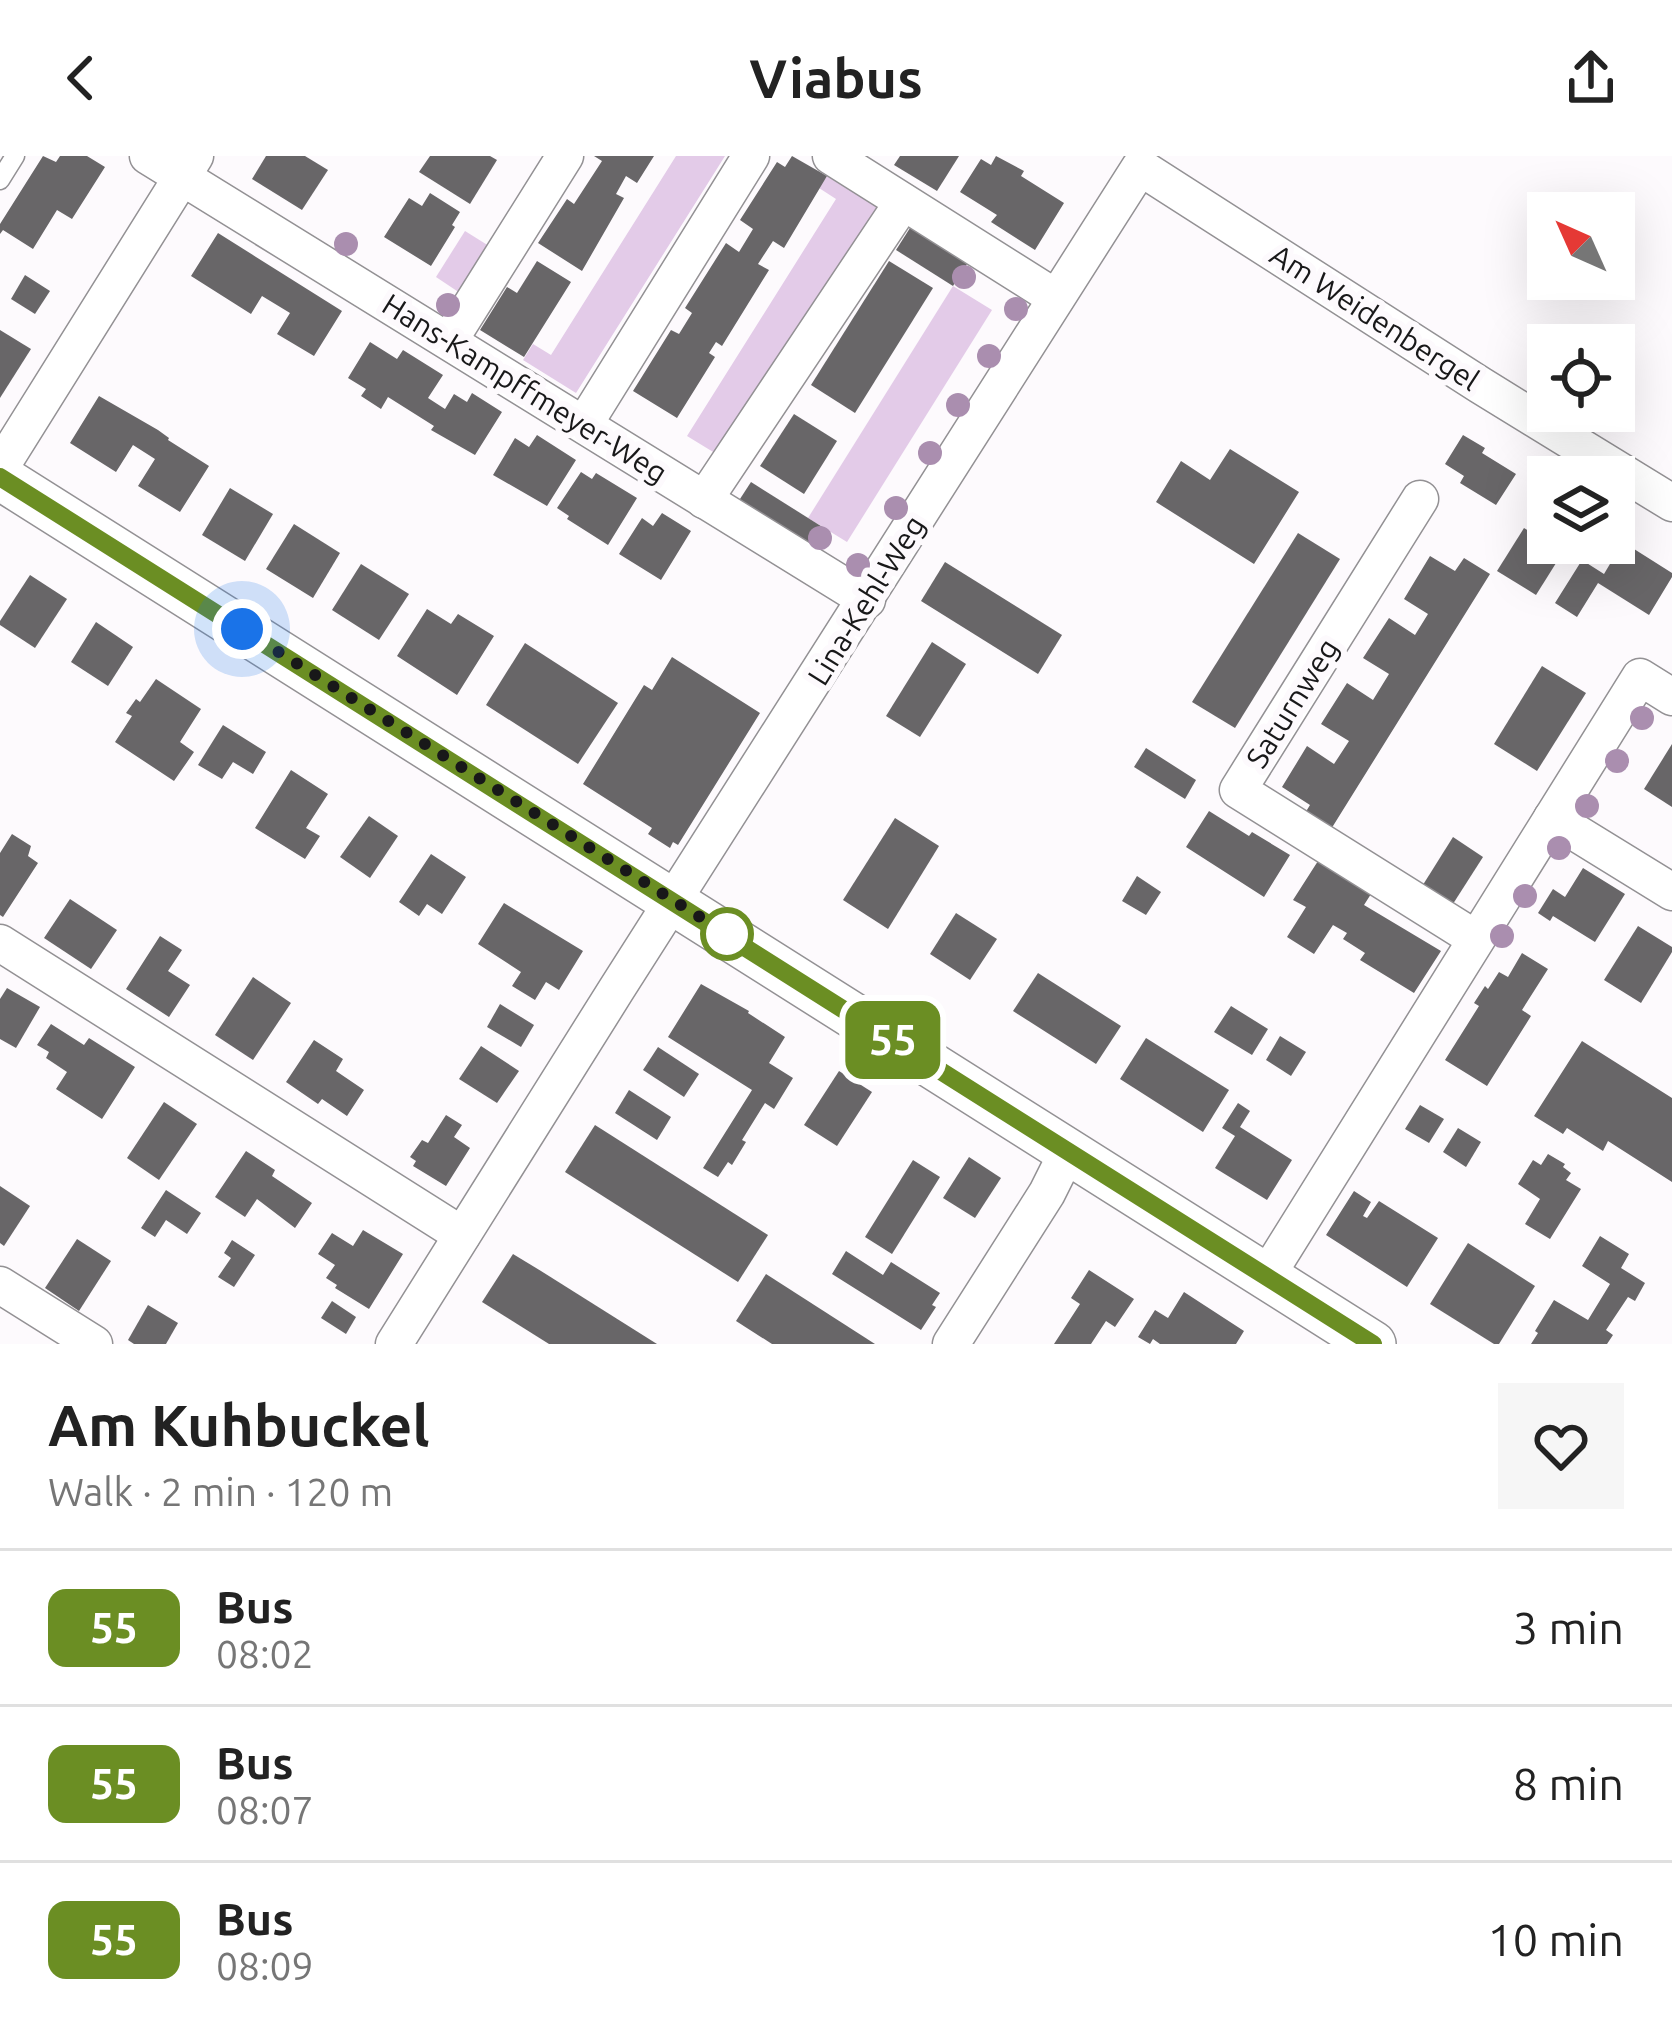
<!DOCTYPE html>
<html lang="en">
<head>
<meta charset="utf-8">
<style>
	body { margin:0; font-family:Ubuntu,sans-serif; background:#f6f6f6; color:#222; height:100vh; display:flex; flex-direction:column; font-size:45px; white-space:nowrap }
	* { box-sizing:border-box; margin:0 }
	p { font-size:39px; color:#767676 }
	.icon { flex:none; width:66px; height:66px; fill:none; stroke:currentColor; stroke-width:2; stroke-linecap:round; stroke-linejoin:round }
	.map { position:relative; height:1188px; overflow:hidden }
	.sheet { display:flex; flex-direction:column; background:#fff; flex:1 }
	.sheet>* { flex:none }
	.badge { padding:0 24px; border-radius:18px; font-size:42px; line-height:78px }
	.needle { width:78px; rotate:315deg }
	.fabs { position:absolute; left:1527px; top:36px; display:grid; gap:24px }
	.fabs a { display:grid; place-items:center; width:108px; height:108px; border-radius:0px; background:#fff; box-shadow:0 12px 48px #0002; font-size:60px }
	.you { position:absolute; width:60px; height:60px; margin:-30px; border:9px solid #fff; border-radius:50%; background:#1a73e8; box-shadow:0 0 0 18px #1a73e833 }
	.map>.badge { position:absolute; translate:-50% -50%; box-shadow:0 0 0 6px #fff }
	.round { display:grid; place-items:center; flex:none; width:126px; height:126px; border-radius:0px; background:#f6f6f6 }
	.overview { display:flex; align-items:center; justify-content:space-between; height:204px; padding:0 48px }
	h1 { font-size:57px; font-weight:600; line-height:90px }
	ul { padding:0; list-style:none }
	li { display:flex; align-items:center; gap:36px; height:156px; padding:0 48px; border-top:3px solid #e0e0e0 }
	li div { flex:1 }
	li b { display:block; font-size:45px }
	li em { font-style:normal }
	li .badge { min-width:132px; font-weight:700; text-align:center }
	header { display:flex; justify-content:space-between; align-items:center; height:156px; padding:0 48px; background:#fff; font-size:54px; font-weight:600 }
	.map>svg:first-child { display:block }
	.green { fill:#e3cbe8 }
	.building { fill:#686668 }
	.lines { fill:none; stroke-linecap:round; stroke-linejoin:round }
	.service-casing { stroke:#939194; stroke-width:21 }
	.minor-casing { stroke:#939194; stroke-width:39 }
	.tertiary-casing { stroke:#939194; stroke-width:48 }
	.service { stroke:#fff; stroke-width:18 }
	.minor { stroke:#fff; stroke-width:36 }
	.tertiary { stroke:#fff; stroke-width:45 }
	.tree { fill:#aa8eaf }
	.line-casing { stroke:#fff; stroke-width:27 }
	.line { stroke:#6b8e23; stroke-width:18 }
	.walk { stroke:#181819; stroke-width:12; stroke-dasharray:0 21.6 }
	.stop-dot { fill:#fff; stroke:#6b8e23; stroke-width:6 }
	.labels { text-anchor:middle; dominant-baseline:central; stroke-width:12; stroke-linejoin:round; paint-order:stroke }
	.street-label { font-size:30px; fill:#181819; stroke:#fdfafd }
</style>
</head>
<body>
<header><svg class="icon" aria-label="back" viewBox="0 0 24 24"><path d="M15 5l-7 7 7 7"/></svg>Viabus<svg class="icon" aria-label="share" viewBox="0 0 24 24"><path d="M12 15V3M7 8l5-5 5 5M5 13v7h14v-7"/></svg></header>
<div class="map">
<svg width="1672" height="1188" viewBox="0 0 1672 1188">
	<rect width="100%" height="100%" fill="#fdfafd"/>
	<g class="green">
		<path d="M 676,0 L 725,0 L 576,237 L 523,204 L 533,188 L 551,199 Z"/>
		<path d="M 827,20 L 879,52 L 723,302 L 687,280 L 836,43 L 819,32 Z"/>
		<path d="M 465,75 L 489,90 L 460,137 L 436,121 Z"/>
		<path d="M 953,130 L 992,154 L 847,386 L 808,362 Z"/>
	</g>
	<g class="building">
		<path d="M 43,0 L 56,6 L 60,0 L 87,0 L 105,11 L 72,63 L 57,54 L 33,93 L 3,74 L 0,78 L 0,68 Z"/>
		<path d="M 266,0 L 305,0 L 328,14 L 302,54 L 252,23 Z"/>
		<path d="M 430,0 L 490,0 L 497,4 L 470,48 L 419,16 Z"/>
		<path d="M 594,0 L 654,0 L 637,27 L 626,20 L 616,38 L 624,42 L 582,115 L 538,87 L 567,43 L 574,48 L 602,5 Z"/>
		<path d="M 792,0 L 827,20 L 784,92 L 773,85 L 758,108 L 769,114 L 722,190 L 716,186 L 709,197 L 715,201 L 677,262 L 633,235 L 671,174 L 679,178 L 692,157 L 685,152 L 726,87 L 739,96 L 753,73 L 740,64 L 777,6 L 785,11 Z"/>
		<path d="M 900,0 L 959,0 L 937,35 L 894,9 Z"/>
		<path d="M 996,0 L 1024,15 L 1021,20 L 1064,47 L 1035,94 L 991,66 L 997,59 L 960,36 L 981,3 L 991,9 Z"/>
		<path d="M 430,37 L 460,56 L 452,69 L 455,71 L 431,110 L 384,81 L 409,42 L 422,50 Z"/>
		<path d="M 910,72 L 967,108 L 953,130 L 896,94 Z"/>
		<path d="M 218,77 L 342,155 L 314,200 L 277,178 L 290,157 L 262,140 L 251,158 L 191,120 Z"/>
		<path d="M 537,105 L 571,126 L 524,201 L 480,174 L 507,131 L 517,137 Z"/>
		<path d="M 889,105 L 933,132 L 855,257 L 811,229 Z"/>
		<path d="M 25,119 L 50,135 L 35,158 L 11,143 Z"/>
		<path d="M 0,174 L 31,193 L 0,242 Z"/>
		<path d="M 370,186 L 397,203 L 403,194 L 443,219 L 428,242 L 445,253 L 454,238 L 467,246 L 472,237 L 502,256 L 475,299 L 431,274 L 434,270 L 388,241 L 381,253 L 361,240 L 366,233 L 348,222 Z"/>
		<path d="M 99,240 L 158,274 L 169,282 L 168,284 L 209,310 L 180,356 L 138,330 L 155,303 L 133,289 L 116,316 L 70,287 Z"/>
		<path d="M 794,258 L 837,285 L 804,338 L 760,310 Z"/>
		<path d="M 537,279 L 576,304 L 547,350 L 493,319 L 515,282 L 529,291 Z"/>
		<path d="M 1463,279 L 1485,292 L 1482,297 L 1516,318 L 1496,349 L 1460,327 L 1464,320 L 1445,308 Z"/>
		<path d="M 1230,293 L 1299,336 L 1254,408 L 1156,346 L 1181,305 L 1210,324 Z"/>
		<path d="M 1550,314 L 1561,321 L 1548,321 L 1548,358 L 1529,346 Z"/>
		<path d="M 581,316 L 592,323 L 596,317 L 637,342 L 608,389 L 567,363 L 569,360 L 557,352 Z"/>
		<path d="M 751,326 L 824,372 L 811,391 L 738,346 Z"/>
		<path d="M 230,332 L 273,358 L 245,405 L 202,379 Z"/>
		<path d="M 662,357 L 691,375 L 661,424 L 619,398 L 642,362 L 653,370 Z"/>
		<path d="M 294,368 L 340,397 L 313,442 L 266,413 Z"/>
		<path d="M 1524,372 L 1563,396 L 1536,439 L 1497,415 Z"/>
		<path d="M 1298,377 L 1340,403 L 1235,572 L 1192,546 Z"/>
		<path d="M 1623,386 L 1672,417 L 1672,421 L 1649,459 L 1598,427 L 1577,461 L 1555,447 L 1582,404 L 1604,418 Z"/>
		<path d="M 1430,400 L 1455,415 L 1464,402 L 1490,418 L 1328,678 L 1302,662 L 1310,649 L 1282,631 L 1307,590 L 1334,608 L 1349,585 L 1321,568 L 1347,527 L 1373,544 L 1389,518 L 1363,502 L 1389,462 L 1415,479 L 1428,458 L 1404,443 Z"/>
		<path d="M 945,406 L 1062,479 L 1038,518 L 921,445 Z"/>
		<path d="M 361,408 L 409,438 L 379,484 L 332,454 Z"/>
		<path d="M 30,419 L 67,443 L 35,492 L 0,469 L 0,465 Z"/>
		<path d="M 427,453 L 451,468 L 458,458 L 494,480 L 457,539 L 397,500 Z"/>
		<path d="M 96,466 L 133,491 L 108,530 L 71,506 Z"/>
		<path d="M 932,486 L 966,508 L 920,581 L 886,560 Z"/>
		<path d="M 525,487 L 618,547 L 578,608 L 486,549 Z"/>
		<path d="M 672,501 L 760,557 L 678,689 L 673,686 L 670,692 L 648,678 L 652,672 L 583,628 L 644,529 L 652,534 Z"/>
		<path d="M 1542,510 L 1586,537 L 1537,615 L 1494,588 Z"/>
		<path d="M 156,523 L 201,553 L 180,586 L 194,596 L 174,625 L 115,586 L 132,560 L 126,557 L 136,543 L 140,546 Z"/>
		<path d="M 223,569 L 266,596 L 253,618 L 233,606 L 222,623 L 198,609 Z"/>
		<path d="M 1672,588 L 1672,651 L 1644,633 Z"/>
		<path d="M 1146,592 L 1196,624 L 1185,643 L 1134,611 Z"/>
		<path d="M 291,614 L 328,638 L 306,672 L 320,680 L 305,703 L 255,672 Z"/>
		<path d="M 1209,655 L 1249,680 L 1252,676 L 1290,699 L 1264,741 L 1186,691 Z"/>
		<path d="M 369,660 L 398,680 L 370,722 L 340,701 Z"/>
		<path d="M 895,662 L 939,690 L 888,773 L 843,744 Z"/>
		<path d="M 12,678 L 31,690 L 28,700 L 38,707 L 3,761 L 0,759 L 0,697 Z"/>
		<path d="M 1453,681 L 1483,701 L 1451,751 L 1421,732 Z"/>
		<path d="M 431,698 L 466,721 L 442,758 L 427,748 L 419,760 L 399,746 Z"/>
		<path d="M 1318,705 L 1371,738 L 1364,749 L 1441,795 L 1414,837 L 1360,804 L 1365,797 L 1343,783 L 1347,777 L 1333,769 L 1314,798 L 1287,781 L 1306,751 L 1293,744 Z"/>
		<path d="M 1583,712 L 1625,738 L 1595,786 L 1553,760 L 1550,765 L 1538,757 L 1553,733 L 1565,741 Z"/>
		<path d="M 1137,720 L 1161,736 L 1146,759 L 1122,745 Z"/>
		<path d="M 70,743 L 117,774 L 91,813 L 44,782 Z"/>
		<path d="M 504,747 L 583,795 L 559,834 L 546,826 L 535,844 L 512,830 L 521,816 L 478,788 Z"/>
		<path d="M 956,757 L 997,783 L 970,824 L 930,798 Z"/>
		<path d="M 1638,770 L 1672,791 L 1672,796 L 1641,847 L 1604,824 Z"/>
		<path d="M 160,780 L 182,794 L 168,815 L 190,829 L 169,861 L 126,833 Z"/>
		<path d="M 1522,797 L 1548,813 L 1522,854 L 1531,860 L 1487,930 L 1445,904 L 1479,850 L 1474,847 L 1485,830 L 1488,833 L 1499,816 L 1508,821 Z"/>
		<path d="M 1038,817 L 1121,870 L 1096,908 L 1013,855 Z"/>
		<path d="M 253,821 L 291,847 L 253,904 L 215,879 Z"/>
		<path d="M 701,828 L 749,855 L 748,857 L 785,881 L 769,907 L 793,922 L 774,953 L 765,947 L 742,984 L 746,986 L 732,1009 L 728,1006 L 718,1021 L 703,1012 L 752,934 L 668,881 Z"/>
		<path d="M 7,832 L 40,851 L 16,892 L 0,883 L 0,843 Z"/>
		<path d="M 500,848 L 534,869 L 521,891 L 487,871 Z"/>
		<path d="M 1231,850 L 1268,873 L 1252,899 L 1214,876 Z"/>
		<path d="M 51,868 L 84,889 L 89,882 L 135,911 L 102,963 L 56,933 L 67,916 L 46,902 L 49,896 L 37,889 Z"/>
		<path d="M 1280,880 L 1306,896 L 1291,920 L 1266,904 Z"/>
		<path d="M 1146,882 L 1229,934 L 1203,976 L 1120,923 Z"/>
		<path d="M 314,884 L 343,903 L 336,915 L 364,934 L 347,960 L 322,943 L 318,948 L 286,926 Z"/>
		<path d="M 1582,885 L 1672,942 L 1672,1026 L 1608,985 L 1603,995 L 1567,972 L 1563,978 L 1534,960 Z"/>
		<path d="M 481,890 L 519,915 L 497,947 L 459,923 Z"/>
		<path d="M 658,891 L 699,918 L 684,941 L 643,914 Z"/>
		<path d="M 839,915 L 872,936 L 837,990 L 804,969 Z"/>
		<path d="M 629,934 L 671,961 L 657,984 L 615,957 Z"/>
		<path d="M 164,946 L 197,968 L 159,1024 L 127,1002 Z"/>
		<path d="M 1238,947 L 1250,955 L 1240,971 L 1292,1004 L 1267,1044 L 1215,1012 L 1235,980 L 1222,972 Z"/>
		<path d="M 1420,949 L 1444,963 L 1429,987 L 1405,973 Z"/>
		<path d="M 446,959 L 462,969 L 454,981 L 470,992 L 446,1030 L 413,1010 L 416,1005 L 410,1001 L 422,984 L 428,987 Z"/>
		<path d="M 595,969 L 768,1079 L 738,1126 L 565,1016 Z"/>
		<path d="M 1458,972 L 1481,986 L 1466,1011 L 1443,996 Z"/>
		<path d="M 246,995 L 275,1014 L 272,1020 L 312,1047 L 295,1072 L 257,1043 L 245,1061 L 215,1041 Z"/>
		<path d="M 1548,998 L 1565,1008 L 1563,1011 L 1571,1017 L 1566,1024 L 1581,1033 L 1550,1083 L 1525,1068 L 1540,1043 L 1518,1028 L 1533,1004 L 1541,1009 Z"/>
		<path d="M 969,1001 L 1001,1022 L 975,1062 L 943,1042 Z"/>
		<path d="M 913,1004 L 940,1021 L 892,1098 L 865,1081 Z"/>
		<path d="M 0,1030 L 30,1050 L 4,1090 L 0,1087 Z"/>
		<path d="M 166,1034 L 201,1057 L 187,1078 L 166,1064 L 155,1081 L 141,1072 Z"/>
		<path d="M 1354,1035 L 1371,1046 L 1363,1060 L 1367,1062 L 1379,1045 L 1438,1082 L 1407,1131 L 1326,1079 Z"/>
		<path d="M 363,1074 L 403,1098 L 369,1153 L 335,1132 L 337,1129 L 326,1122 L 335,1109 L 318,1098 L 332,1077 L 353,1090 Z"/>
		<path d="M 1600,1080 L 1629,1098 L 1621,1112 L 1645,1127 L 1635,1145 L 1628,1141 L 1606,1174 L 1613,1179 L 1607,1188 L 1531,1188 L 1538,1177 L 1535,1175 L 1554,1144 L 1588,1164 L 1610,1128 L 1582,1110 Z"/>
		<path d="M 77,1083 L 111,1105 L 79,1155 L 45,1132 Z"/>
		<path d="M 232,1084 L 255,1099 L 234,1131 L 218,1121 L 231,1102 L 224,1097 Z"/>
		<path d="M 1468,1087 L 1535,1130 L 1499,1188 L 1494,1188 L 1430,1148 Z"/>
		<path d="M 846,1095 L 883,1119 L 891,1106 L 940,1137 L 932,1149 L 936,1151 L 921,1174 L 832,1118 Z"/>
		<path d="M 513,1098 L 541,1115 L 657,1188 L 549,1188 L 482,1146 Z"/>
		<path d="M 1089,1114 L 1134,1143 L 1115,1171 L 1106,1165 L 1091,1188 L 1054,1188 L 1080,1148 L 1071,1142 Z"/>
		<path d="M 766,1118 L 875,1188 L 772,1188 L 736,1165 Z"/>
		<path d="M 1184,1136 L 1244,1175 L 1236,1188 L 1160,1188 L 1153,1183 L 1150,1188 L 1138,1181 L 1155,1154 L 1168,1162 Z"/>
		<path d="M 332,1145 L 356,1161 L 346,1178 L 321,1162 Z"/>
		<path d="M 148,1149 L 178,1167 L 166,1188 L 134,1188 L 128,1184 Z"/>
	</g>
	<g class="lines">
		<defs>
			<path id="service" d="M 0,24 L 15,0"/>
			<g id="minor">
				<path d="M 148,0 L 867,444"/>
				<path d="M 831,0 L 1056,142"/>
				<path d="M 449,185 L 565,0"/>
				<path d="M 585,267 L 751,0"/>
				<path d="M 0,312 L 195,0"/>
				<path d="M 1420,343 L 1238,634 L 1476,783"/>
				<path d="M 704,344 L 903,46"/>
				<path d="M 1552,662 L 1672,736"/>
				<path d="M 0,787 L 462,1079"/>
				<path d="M 1266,1121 L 1640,521 L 1672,541"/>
				<path d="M 0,1129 L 94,1188"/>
				<path d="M 394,1188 L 616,834 L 1140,11 L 1480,229 L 1672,347"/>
				<path d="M 951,1188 L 1047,1037 L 1068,995"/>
			</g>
			<path id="tertiary" d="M 0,321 L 1373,1188"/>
		</defs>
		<use href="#service" class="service-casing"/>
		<use href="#minor" class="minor-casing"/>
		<use href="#tertiary" class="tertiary-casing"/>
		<use href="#service" class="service"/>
		<use href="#minor" class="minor"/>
		<use href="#tertiary" class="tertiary"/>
	</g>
	<g class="tree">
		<circle cx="346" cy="88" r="12"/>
		<circle cx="964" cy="121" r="12"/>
		<circle cx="448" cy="149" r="12"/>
		<circle cx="1016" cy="153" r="12"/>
		<circle cx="989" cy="200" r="12"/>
		<circle cx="958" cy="249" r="12"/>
		<circle cx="930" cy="297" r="12"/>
		<circle cx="896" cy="352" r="12"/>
		<circle cx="820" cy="382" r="12"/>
		<circle cx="858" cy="409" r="12"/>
		<circle cx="1642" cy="562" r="12"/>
		<circle cx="1617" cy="605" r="12"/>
		<circle cx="1587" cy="650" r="12"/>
		<circle cx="1559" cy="692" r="12"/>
		<circle cx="1525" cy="740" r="12"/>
		<circle cx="1502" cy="780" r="12"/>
	</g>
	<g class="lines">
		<defs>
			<path id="line" d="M 0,321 L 1373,1188"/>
		</defs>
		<use href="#line" class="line-casing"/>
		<use href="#line" class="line"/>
		<path class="walk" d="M 242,473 L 727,778"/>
	</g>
	<circle class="stop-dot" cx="727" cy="778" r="24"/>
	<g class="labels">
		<g class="street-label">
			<text transform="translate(1375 161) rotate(33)">Am Weidenbergel</text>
			<text transform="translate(525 232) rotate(32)">Hans-Kampffmeyer-Weg</text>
			<text transform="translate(866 444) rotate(-58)">Lina-Kehl-Weg</text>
			<text transform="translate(1292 547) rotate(-58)">Saturnweg</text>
		</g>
	</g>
</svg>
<div class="fabs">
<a><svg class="needle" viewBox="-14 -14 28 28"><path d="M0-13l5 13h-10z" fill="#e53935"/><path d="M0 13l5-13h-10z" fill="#767676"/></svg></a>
<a><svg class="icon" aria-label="locate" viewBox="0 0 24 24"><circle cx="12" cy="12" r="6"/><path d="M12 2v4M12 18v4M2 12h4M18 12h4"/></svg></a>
<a><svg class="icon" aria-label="layers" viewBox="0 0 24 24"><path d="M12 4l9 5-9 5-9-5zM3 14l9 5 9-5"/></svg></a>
</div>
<div class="you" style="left:242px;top:473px"></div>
<b class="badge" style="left:893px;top:884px;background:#6b8e23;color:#fff">55</b>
</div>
<section class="sheet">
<div class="overview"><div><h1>Am Kuhbuckel</h1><p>Walk · 2 min · 120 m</p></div><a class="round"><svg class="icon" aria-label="heart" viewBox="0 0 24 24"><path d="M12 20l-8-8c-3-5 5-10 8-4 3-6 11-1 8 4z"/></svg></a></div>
<ul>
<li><span class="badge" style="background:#6b8e23;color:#fff">55</span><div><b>Bus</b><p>08:02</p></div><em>3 min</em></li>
<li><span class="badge" style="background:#6b8e23;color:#fff">55</span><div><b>Bus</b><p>08:07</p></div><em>8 min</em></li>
<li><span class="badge" style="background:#6b8e23;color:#fff">55</span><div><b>Bus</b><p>08:09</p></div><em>10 min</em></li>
</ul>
</section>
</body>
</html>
